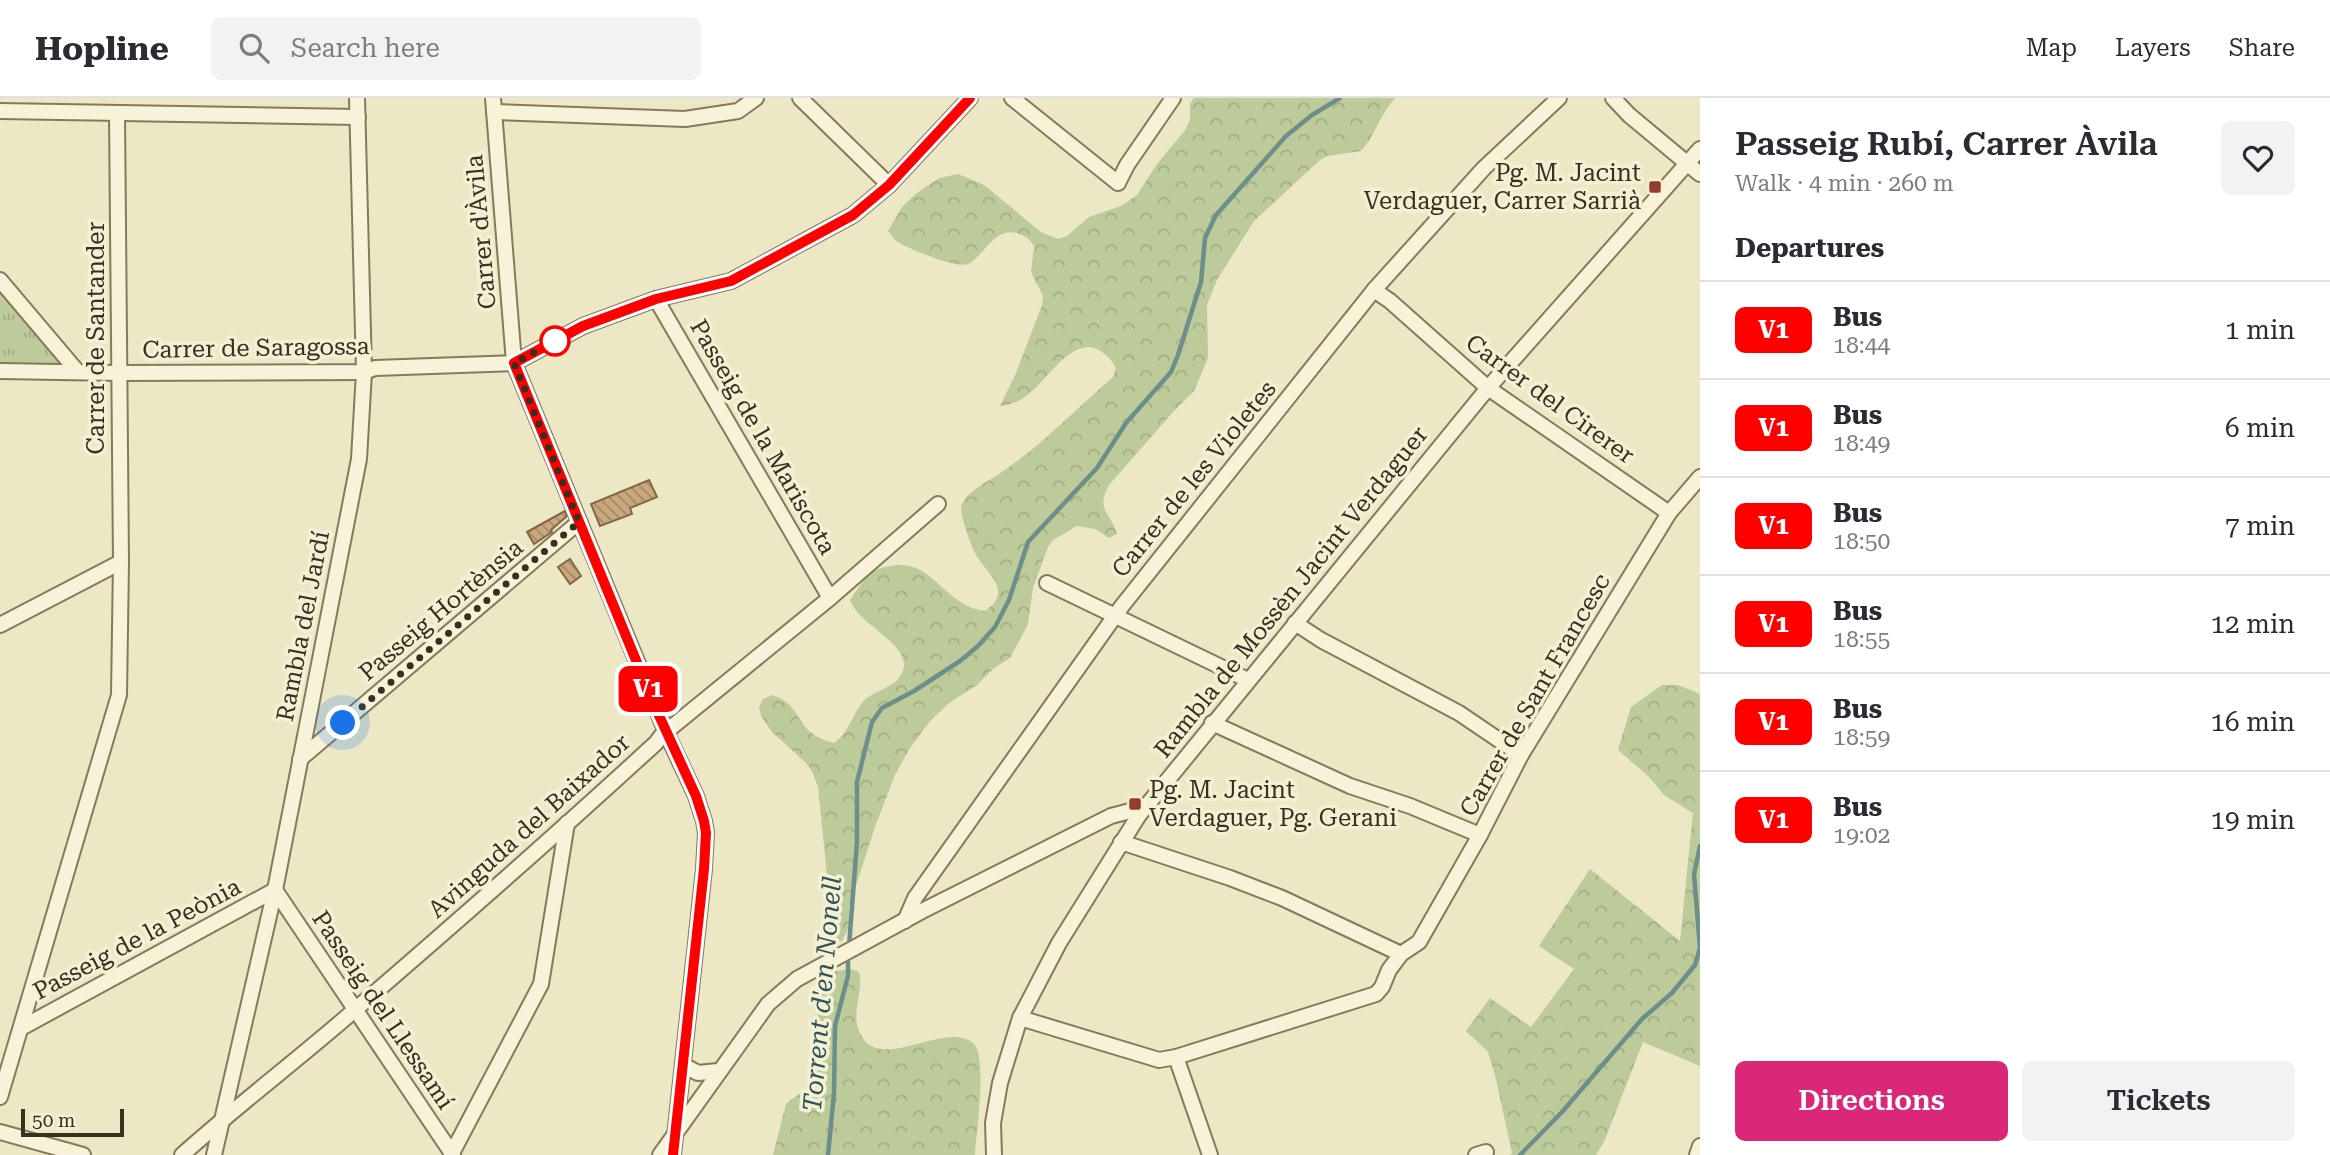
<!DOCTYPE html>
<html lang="en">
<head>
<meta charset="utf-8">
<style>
	body { margin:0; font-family:"Roboto Serif",serif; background:#f2f2f3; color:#2b2b33; height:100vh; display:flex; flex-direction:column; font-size:26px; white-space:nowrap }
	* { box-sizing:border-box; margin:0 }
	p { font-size:23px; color:#7c7c81 }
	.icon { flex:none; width:38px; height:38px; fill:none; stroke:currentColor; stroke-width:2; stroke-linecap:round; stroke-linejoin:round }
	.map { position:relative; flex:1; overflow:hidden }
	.sheet { display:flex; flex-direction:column; background:#fff; width:630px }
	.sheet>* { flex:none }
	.badge { padding:0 14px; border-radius:10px; font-size:24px; line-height:46px }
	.scale { position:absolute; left:21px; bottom:18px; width:103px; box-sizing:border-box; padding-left:7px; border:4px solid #372f1f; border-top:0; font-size:19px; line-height:24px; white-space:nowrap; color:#372f1f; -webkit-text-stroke:5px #f4f0d4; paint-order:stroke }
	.you { position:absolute; width:35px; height:35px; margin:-18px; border:5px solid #fff; border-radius:50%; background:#1a73e8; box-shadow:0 0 0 10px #1a73e833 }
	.map>.badge { position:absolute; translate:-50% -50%; box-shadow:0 0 0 4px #fff }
	h2 { padding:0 35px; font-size:26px; line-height:63px }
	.round { display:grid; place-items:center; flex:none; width:74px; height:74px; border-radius:10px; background:#f2f2f3 }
	.overview { display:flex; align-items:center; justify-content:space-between; height:119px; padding:0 35px }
	h1 { font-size:33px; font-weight:600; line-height:52px }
	.button { display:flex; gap:14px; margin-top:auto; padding:14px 35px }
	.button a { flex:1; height:80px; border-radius:10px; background:#db2777; color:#fff; font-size:28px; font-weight:600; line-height:80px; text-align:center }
	.button a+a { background:#f2f2f3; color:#2b2b33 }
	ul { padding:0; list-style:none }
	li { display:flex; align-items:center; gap:21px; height:98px; padding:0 35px; border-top:2px solid #e1e1e2 }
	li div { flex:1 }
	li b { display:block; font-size:26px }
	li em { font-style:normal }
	li .badge { min-width:77px; font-weight:700; text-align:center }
	header { display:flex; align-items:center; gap:42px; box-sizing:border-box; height:98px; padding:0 35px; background:#fff; border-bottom:2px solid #e1e1e2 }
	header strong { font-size:33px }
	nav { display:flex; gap:38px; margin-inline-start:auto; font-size:24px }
	.search { width:490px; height:63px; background:#f2f2f3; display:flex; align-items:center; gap:18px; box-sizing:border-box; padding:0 24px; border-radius:10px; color:#7c7c81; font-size:26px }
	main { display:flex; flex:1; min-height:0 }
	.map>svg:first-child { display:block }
	.forest { fill:url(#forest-crowns) }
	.park { fill:url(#park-tufts) }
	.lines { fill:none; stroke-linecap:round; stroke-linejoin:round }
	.stream { stroke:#6e8e8b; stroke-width:4.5 }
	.building { fill:url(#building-back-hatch); stroke:#856743; stroke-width:2 }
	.minor-casing { stroke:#87795c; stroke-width:18 }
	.minor { stroke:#f7f3d8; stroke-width:14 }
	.line-casing { stroke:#fff; stroke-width:16 }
	.line { stroke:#f00; stroke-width:10 }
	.walk { stroke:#372f1f; stroke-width:7; stroke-dasharray:0 12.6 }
	.poi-dot { fill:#933d2e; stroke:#f4f0d4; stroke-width:2.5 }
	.stop-dot { fill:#fff; stroke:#f00; stroke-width:3.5 }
	.labels { text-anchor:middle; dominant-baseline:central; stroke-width:7; stroke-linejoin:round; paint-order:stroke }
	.poi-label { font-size:24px; fill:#372f1f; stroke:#f4f0d4; text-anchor:end }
	.street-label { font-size:24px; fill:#372f1f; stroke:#f4f0d4 }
	.water-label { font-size:26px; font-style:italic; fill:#2f5357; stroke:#f4f0d4 }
</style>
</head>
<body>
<header>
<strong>Hopline</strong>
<div class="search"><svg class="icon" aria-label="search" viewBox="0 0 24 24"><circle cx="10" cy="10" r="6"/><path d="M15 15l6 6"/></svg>Search here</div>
<nav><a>Map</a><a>Layers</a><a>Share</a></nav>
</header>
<main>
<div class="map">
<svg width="1700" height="1057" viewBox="0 0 1700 1057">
	<defs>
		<pattern id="forest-crowns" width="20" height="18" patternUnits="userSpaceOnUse" patternTransform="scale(1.75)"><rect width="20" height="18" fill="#bdca99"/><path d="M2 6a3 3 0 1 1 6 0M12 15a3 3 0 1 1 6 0" fill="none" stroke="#a3ae83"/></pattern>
		<pattern id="park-tufts" width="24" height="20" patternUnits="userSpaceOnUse" patternTransform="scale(1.75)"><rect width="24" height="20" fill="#bdca99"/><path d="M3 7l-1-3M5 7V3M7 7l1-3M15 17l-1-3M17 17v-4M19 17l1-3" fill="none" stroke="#a3ae83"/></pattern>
		<pattern id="building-back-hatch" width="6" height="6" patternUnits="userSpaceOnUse" patternTransform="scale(1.75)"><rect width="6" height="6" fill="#c9a87d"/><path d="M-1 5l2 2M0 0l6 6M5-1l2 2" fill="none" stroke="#a48966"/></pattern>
	</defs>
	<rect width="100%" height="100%" fill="#ece7c5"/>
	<g class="forest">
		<path d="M 1194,0 L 1395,0 C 1380,16 1375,38 1361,53 L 1327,58 L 1320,62 L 1254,123 L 1217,182 L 1207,207 L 1208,260 L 1194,293 L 1173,314 L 1109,387 C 1095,413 1111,414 1117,436 L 1109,440 L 1095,431 L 1077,428 L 1053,442 L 1048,449 L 1033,490 L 1028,526 L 1010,560 L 994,570 L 977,587 L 949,605 L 931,622 L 910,650 L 895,677 L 876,726 L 849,809 L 849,829 L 842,843 L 832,844 L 825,838 L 822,828 L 828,787 L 818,689 L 812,673 L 806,665 L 772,634 L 761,618 L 759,609 L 763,601 L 772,597 C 799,606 795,623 813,636 C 819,641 827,643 834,645 C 849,634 851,619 862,605 C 871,593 893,591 901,577 C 918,548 858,528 850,502 C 856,494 862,483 870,476 C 876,471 883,469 890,468 C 933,459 943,508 985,513 C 1015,492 986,476 975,455 C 971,448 960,416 961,409 C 966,393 989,383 1002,374 C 1042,347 1076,311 1113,279 L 1116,270 C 1112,263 1109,259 1102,254 C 1075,234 1048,281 1029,296 C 1020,303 1011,307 1000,308 L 1016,275 L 1042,207 L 1043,198 L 1031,174 L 1034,148 C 1030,141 1025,138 1017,135 C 994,129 984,158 968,166 C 957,171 905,150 895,142 C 892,139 891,136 888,133 L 902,109 L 917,95 L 939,80 L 958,76 L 984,87 L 1041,134 L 1058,141 L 1067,138 L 1089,119 L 1121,108 L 1137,97 L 1157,66 L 1186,31 L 1190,22 L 1190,6 Z"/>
		<path d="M 1662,587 L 1678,587 L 1700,596 L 1700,968 L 1643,944 L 1604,1044 L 1596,1057 L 1510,1057 L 1512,1055 L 1495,977 L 1488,954 L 1466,933 L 1490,900 L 1531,929 L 1574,871 L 1539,848 L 1590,771 L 1680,843 L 1693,715 L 1664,697 L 1649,679 L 1618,652 L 1631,609 Z"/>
		<path d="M 851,871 L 859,874 C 864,893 851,914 859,933 C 877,979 944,921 973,945 C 988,958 976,1036 975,1057 L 773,1057 L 786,1006 C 793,999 802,996 808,989 C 835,957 801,906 833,873 Z"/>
	</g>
	<path class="park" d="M 0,182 L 77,273 L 0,273 Z"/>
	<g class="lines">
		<g class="stream">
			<path d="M 849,848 L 857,744 L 857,684 L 872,624 L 882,610 L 914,593 L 960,563 L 978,548 L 995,529 L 1009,502 L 1028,444 L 1097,370 L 1126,325 L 1171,274 L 1178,257 L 1201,184 L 1205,140 L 1216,117 L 1286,38 L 1312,17 L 1340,0"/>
			<path d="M 828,1057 L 834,995 L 835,928 L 848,878 L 848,856"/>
			<path d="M 1520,1057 L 1562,1014 L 1642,921 L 1672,895 L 1695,867 L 1700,850 L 1694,776 L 1700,748"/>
		</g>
	</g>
	<g class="building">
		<path d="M 649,382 L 657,399 L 630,410 L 632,416 L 600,428 L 591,406 Z"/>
		<path d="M 565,413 L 567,418 L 551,432 L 552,434 L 534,446 L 527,434 Z"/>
		<path d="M 570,461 L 581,478 L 570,486 L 558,469 Z"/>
	</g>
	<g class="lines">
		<defs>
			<g id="minor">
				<path d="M 493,0 L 514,265 L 666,634 L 696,698 L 704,723 L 706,735 L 704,771 L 673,1057"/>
				<path d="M 800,0 L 889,87"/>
				<path d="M 1012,0 L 1118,85 L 1127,67 L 1173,0"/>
				<path d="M 1613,0 L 1629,17 L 1700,76"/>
				<path d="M 0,13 L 358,19"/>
				<path d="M 494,14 L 685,21 L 738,13 L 756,0"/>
				<path d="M 0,182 L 77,273"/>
				<path d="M 1374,192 L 1390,203 L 1488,290 L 1669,415"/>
				<path d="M 656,201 L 830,500"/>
				<path d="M 0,273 L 118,275 L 364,274 L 375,270 L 514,265 L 583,228 L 656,201 L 731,183 L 853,117 L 889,87 L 970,0"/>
				<path d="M 1047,485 L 1248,582"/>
				<path d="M 1295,525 L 1321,542 L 1459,615 L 1521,657"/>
				<path d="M 0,527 L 121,464"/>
				<path d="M 1212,625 L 1350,688 L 1410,708 L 1480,737"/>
				<path d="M 300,661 L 579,424"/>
				<path d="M 1121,744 L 1230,780 L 1282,800 L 1401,856"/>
				<path d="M 905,823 L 915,800 L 1122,508 L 1374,192 L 1484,70 L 1559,0"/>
				<path d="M 1020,920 L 1159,962 L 1176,959 L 1376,896 L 1382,889 L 1389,872 L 1401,856 L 1419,844 L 1480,737 L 1521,657 L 1669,415 L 1700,379"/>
				<path d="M 21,930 L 275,792 L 453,1057"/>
				<path d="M 1176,959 L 1210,1057"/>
				<path d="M 683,967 L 698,975 L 718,973"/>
				<path d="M 0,999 L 119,597 L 121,464 L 117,15"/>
				<path d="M 0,1034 L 83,1057"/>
				<path d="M 182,1057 C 239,1006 300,960 357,910 C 458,823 558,735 656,645 L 662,637 L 830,500 L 938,406"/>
				<path d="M 214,1057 L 275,792 L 359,361 L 364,274 L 357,0"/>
				<path d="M 451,1057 L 541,886 L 567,725"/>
				<path d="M 660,1057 L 768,906 L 797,881 L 922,813 L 1111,718 L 1130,713 L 1139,717"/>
				<path d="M 994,1057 L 993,1025 L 1000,985 L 1020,920 L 1059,845 L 1139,717 L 1488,290 L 1700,51"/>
				<path d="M 1476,1057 L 1486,1054"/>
				<path d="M 1697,1057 L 1700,1048"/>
			</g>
		</defs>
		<use href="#minor" class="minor-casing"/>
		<use href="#minor" class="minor"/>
	</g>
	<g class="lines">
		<defs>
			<path id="line" d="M 673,1057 L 704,771 L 706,735 L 704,723 L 696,698 L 656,611 L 514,265 L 583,228 L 656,201 L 731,183 L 853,117 L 889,87 L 970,0"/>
		</defs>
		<use href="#line" class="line-casing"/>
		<use href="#line" class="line"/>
		<path class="walk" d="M 343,625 L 579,424 L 514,265 L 555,243"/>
	</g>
	<g class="poi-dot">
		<rect x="1648" y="82" width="14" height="14" rx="3.5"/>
		<rect x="1128" y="699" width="14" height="14" rx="3.5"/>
	</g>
	<circle class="stop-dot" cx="555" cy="243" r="14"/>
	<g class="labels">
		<g class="poi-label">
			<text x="1641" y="75">Pg. M. Jacint<tspan x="1641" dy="28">Verdaguer, Carrer Sarrià</tspan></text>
			<text x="1149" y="692" text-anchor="start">Pg. M. Jacint<tspan x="1149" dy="28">Verdaguer, Pg. Gerani</tspan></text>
		</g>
		<g class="street-label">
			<text transform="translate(481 134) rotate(-95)">Carrer d'Àvila</text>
			<text transform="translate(96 240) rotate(-90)">Carrer de Santander</text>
			<text transform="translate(256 250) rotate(-1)">Carrer de Saragossa</text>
			<text transform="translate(1550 301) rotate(36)">Carrer del Cirerer</text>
			<text transform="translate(763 339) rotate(60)">Passeig de la Mariscota</text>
			<text transform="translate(1194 381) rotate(-51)">Carrer de les Violetes</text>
			<text transform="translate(1291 494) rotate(-51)">Rambla de Mossèn Jacint Verdaguer</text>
			<text transform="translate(441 512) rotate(-40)">Passeig Hortènsia</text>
			<text transform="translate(303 528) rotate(-79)">Rambla del Jardí</text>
			<text transform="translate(1535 597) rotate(-60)">Carrer de Sant Francesc</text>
			<text transform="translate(529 728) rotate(-42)">Avinguda del Baixador</text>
			<text transform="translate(137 841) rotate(-28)">Passeig de la Peònia</text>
			<text transform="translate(383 912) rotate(56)">Passeig del Llessamí</text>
		</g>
		<g class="water-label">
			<text transform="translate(822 896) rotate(-85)">Torrent d'en Nonell</text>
		</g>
	</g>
</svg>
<div class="scale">50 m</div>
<div class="you" style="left:343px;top:625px"></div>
<b class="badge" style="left:648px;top:591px;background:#f00;color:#fff">V1</b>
</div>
<section class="sheet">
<div class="overview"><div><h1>Passeig Rubí, Carrer Àvila</h1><p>Walk · 4 min · 260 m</p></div><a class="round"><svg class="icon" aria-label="heart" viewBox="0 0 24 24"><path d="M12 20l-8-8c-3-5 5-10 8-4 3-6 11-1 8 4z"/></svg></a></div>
<h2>Departures</h2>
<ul>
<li><span class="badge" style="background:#f00;color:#fff">V1</span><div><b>Bus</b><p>18:44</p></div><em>1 min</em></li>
<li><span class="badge" style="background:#f00;color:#fff">V1</span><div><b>Bus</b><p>18:49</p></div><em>6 min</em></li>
<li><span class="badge" style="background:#f00;color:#fff">V1</span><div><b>Bus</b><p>18:50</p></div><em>7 min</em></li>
<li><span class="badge" style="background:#f00;color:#fff">V1</span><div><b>Bus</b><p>18:55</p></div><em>12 min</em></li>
<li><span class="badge" style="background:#f00;color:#fff">V1</span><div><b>Bus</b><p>18:59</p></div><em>16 min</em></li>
<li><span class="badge" style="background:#f00;color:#fff">V1</span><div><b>Bus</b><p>19:02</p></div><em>19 min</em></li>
</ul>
<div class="button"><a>Directions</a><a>Tickets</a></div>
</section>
</main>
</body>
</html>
